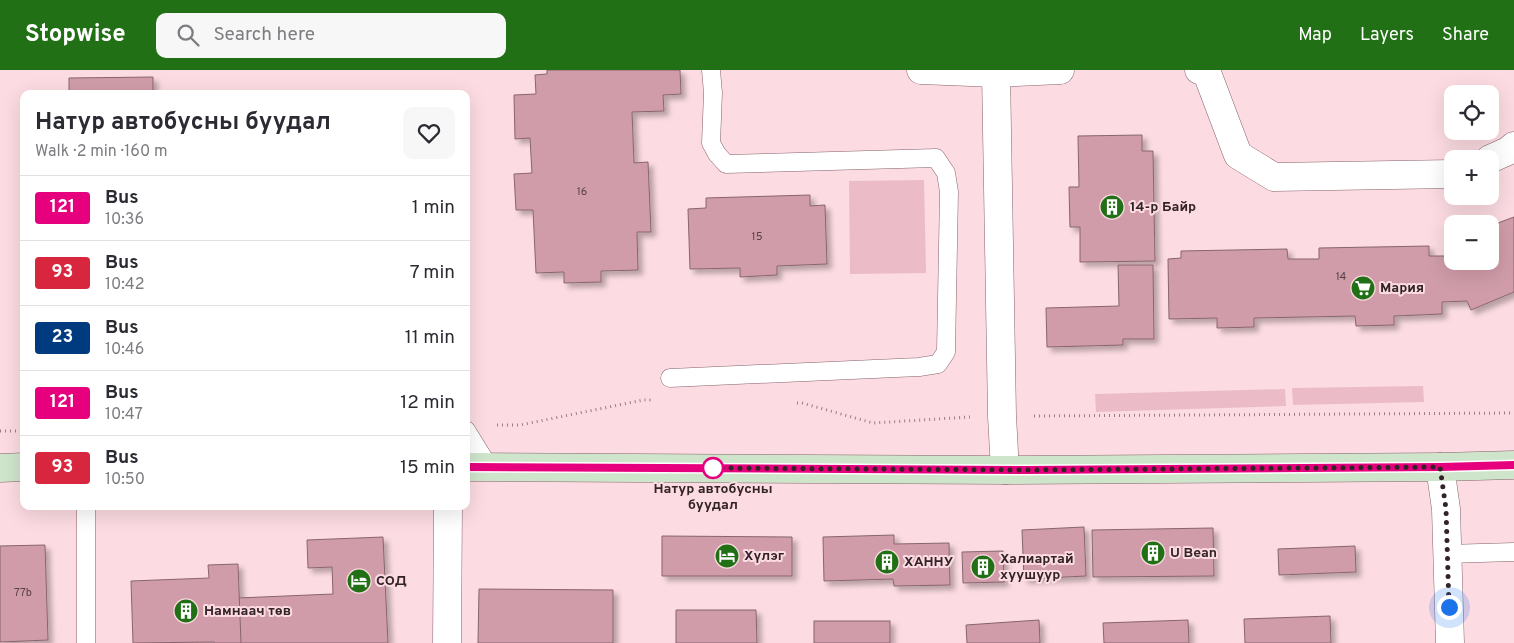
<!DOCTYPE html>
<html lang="en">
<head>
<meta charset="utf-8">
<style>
	body { margin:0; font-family:Overpass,sans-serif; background:#f7f7f7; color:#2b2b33; height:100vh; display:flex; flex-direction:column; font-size:19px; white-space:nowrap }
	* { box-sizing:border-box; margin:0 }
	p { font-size:16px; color:#7c7c81 }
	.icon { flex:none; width:28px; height:28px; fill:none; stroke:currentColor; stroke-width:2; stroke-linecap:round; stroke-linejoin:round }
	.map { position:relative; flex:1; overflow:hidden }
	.sheet { position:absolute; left:20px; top:20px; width:450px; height:420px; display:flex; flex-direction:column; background:#fff; border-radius:10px; box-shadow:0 5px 20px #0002 }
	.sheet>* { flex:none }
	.badge { padding:0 10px; border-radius:4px; font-size:18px; line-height:32px }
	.buttons { position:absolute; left:1444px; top:15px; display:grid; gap:10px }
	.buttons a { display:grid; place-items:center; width:55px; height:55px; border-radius:10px; background:#fff; box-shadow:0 5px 20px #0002; font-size:25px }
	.you { position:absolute; width:25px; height:25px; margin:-12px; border:4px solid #fff; border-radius:50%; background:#1a73e8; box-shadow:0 0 0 8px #1a73e833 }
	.map>.badge { position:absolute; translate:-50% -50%; box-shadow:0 0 0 2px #fff }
	.round { display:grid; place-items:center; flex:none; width:52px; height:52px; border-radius:10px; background:#f7f7f7 }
	.headline { display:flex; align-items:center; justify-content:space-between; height:85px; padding:0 15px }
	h1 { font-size:24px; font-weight:700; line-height:38px }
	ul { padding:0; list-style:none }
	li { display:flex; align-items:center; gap:15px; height:65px; padding:0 15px; border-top:1px solid #e1e1e2 }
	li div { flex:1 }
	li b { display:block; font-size:19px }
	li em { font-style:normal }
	li .badge { min-width:55px; font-weight:700; text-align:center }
	header { display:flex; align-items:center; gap:30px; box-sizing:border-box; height:70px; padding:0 25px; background:#227015; color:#fff }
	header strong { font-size:24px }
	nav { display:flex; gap:28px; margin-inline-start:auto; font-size:18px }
	.search { width:350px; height:45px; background:#f7f7f7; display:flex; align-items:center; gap:12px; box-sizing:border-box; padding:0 18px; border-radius:10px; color:#7c7c81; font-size:19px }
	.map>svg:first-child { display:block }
	.green { fill:#ebbcc7 }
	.building { fill:#d09ca9; stroke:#88656e; filter:url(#shadow) }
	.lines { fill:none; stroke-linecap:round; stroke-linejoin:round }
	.lane-casing { stroke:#86636b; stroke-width:19 }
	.street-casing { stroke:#86636b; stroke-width:29 }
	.secondary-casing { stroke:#86636b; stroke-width:29 }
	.path { stroke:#977f85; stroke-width:3; stroke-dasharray:1 4; stroke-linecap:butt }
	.lane { stroke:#fff; stroke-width:18 }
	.street { stroke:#fff; stroke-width:28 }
	.secondary { stroke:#cfe5cb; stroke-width:28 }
	.line-casing { stroke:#fff; stroke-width:11 }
	.line { stroke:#e6007e; stroke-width:8 }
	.walk { stroke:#322327; stroke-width:5; stroke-dasharray:0 9 }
	.stop-dot { fill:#fff; stroke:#e6007e; stroke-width:2.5 }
	.labels { text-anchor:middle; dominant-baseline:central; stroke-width:4; stroke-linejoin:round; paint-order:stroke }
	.number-label { font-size:11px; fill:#5a4148 }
	.poi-label { font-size:14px; font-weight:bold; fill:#322327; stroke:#fcdbe2; text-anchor:start }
	.stop-label { font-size:14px; font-weight:bold; fill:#322327; stroke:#fcdbe2 }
</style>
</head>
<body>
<header>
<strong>Stopwise</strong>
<div class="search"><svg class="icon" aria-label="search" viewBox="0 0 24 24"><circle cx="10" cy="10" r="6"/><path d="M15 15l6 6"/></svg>Search here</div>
<nav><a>Map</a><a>Layers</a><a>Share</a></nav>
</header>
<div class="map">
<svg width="1514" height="573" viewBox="0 0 1514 573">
	<defs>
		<filter id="shadow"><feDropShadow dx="4.5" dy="4.5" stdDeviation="2.5" flood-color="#0004"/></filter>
	</defs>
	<rect width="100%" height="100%" fill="#fcdbe2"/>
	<g class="green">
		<path d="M 924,110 L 926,203 L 850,204 L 849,111 Z"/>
		<path d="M 1423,316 L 1424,332 L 1293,335 L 1292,318 Z"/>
		<path d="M 1285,319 L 1286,336 L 1096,342 L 1095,324 Z"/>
	</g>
	<g class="building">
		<path d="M 547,0 L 680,0 L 681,24 L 663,25 L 664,41 L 632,42 L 634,93 L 648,92 L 651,162 L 637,162 L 638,200 L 601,201 L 601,212 L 564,213 L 564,202 L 536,203 L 533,140 L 516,140 L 514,104 L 532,103 L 530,68 L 515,69 L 514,25 L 536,24 L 535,5 L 547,4 Z"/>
		<path d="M 153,7 L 153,24 L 69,24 L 69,8 Z"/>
		<path d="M 1142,65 L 1142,81 L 1153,81 L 1155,191 L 1080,192 L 1080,157 L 1070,157 L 1069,117 L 1079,117 L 1078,66 Z"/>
		<path d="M 810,125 L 810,136 L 825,135 L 827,194 L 777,196 L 777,205 L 740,207 L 740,198 L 690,199 L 688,139 L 706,138 L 706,128 Z"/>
		<path d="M 1514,147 L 1514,222 L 1471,240 L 1467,231 L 1442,232 L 1442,244 L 1394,246 L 1394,255 L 1356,256 L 1355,246 L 1254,248 L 1254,257 L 1217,258 L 1217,248 L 1169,249 L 1168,189 L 1181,188 L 1181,181 L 1287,179 L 1288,189 L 1319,189 L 1319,178 L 1429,176 L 1429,186 L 1447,186 L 1452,183 L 1452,191 L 1490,191 L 1490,156 Z"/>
		<path d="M 1118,195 L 1153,195 L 1154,269 L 1123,269 L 1123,275 L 1047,277 L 1046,238 L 1119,236 Z"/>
		<path d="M 1084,457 L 1086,506 L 1024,509 L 1022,460 Z"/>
		<path d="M 1213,458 L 1214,506 L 1093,507 L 1092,460 Z"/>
		<path d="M 894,465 L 894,474 L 949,473 L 950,515 L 894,516 L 893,509 L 824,511 L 823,467 Z"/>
		<path d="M 662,466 L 792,467 L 792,506 L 662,506 Z"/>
		<path d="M 383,467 L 388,573 L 239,573 L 238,528 L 333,524 L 332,497 L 308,498 L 307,470 Z"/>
		<path d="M 45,475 L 48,570 L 0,572 L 0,476 Z"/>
		<path d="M 1355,476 L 1356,502 L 1279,505 L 1278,479 Z"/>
		<path d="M 1003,481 L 1004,512 L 963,513 L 962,482 Z"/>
		<path d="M 238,494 L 241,573 L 214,573 L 214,572 L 133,573 L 131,511 L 209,508 L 208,495 Z"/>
		<path d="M 479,519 L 613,520 L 613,573 L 478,573 Z"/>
		<path d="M 676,540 L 756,540 L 757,573 L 676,573 Z"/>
		<path d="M 1330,546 L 1331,573 L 1245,573 L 1244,549 Z"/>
		<path d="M 1039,550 L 1040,573 L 967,573 L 966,555 Z"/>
		<path d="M 1188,550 L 1189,573 L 1104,573 L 1103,553 Z"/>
		<rect x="814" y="551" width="76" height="22"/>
	</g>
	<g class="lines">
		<defs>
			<g id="lane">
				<path d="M 670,308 L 919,297 L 938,294 L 946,282 L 949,122 L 946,103 L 936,88 L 726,94 L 717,84 L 711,73 L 713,23 L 711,0"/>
				<path d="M 466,360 L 489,397"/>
				<path d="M 86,436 L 86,573"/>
				<path d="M 1447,484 L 1514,482"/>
			</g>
			<g id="street">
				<path d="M 921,0 L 996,3"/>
				<path d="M 1199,0 L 1207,3 L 1238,85 L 1274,107 L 1452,104"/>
				<path d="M 1490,89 L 1508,81 L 1514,76"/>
				<path d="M 1440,397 L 1446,439 L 1450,573"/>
				<path d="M 1005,400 L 1002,346 L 996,3 L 1060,0"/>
				<path d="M 447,573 L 448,436"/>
			</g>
			<g id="secondary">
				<path d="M 466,397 L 1005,400 L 1440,397 L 1514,395"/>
				<path d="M 0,398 L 24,397"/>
			</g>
		</defs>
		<use href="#lane" class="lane-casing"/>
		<use href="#street" class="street-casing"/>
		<use href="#secondary" class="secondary-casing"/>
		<g class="path">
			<path d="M 797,333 L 802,333 L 873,353 L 970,347"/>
			<path d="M 1034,346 L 1514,343"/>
			<path d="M 497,355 L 520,355 L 643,330 L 653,330"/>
			<path d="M 0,361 L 24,361"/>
		</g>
		<use href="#lane" class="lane"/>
		<use href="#street" class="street"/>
		<use href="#secondary" class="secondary"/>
	</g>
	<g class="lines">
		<defs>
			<path id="line" d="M 466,397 L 1024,400 L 1440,397 L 1514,395"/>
		</defs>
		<use href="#line" class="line-casing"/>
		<use href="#line" class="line"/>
		<path class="walk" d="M 713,398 L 1024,400 L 1440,397 L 1446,439 L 1449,537"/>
	</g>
	<defs>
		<symbol id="building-disc" viewBox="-11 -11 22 22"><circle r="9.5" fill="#227015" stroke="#fcdbe2"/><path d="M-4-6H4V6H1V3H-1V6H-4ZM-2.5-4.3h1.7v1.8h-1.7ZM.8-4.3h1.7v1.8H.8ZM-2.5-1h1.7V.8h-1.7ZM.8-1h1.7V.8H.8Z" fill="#fff"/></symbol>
		<symbol id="supermarket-disc" viewBox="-11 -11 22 22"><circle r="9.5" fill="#227015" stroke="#fcdbe2"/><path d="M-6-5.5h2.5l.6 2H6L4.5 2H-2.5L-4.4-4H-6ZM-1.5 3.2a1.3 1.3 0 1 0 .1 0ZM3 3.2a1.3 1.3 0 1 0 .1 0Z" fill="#fff"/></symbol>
		<symbol id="hotel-disc" viewBox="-11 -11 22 22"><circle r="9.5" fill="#227015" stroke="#fcdbe2"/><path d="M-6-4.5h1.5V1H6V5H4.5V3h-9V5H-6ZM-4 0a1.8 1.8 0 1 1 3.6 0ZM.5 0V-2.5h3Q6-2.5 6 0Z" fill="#fff"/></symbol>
	</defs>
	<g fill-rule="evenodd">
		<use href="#building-disc" x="1098" y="123" width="28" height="28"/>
		<use href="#supermarket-disc" x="1349" y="204" width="28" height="28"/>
		<use href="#building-disc" x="1139" y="469" width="28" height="28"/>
		<use href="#hotel-disc" x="713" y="472" width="28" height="28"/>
		<use href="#building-disc" x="873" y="478" width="28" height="28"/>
		<use href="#building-disc" x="969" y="483" width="28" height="28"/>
		<use href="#hotel-disc" x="345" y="497" width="28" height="28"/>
		<use href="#building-disc" x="172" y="527" width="28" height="28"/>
	</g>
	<circle class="stop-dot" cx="713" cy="398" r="10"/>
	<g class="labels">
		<g class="number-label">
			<text x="582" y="122">16</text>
			<text x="757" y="167">15</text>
			<text x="1341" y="207">14</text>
			<text x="23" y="523">77b</text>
		</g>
		<g class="poi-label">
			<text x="1130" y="137">14-р Байр</text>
			<text x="1380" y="218">Мария</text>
			<text x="1170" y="483">U Bean</text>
			<text x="744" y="486">Хүлэг</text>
			<text x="1000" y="489">Халиартай<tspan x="1000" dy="16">хуушуур</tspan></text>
			<text x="904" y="492">ХАННУ</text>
			<text x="376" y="511">СОД</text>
			<text x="204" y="541">Намнаач төв</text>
		</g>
		<g class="stop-label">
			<text x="713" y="419">Натур автобусны<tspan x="713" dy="16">буудал</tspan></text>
		</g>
	</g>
</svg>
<div class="buttons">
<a><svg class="icon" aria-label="locate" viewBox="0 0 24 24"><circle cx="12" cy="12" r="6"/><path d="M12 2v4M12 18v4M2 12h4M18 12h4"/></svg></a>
<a>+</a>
<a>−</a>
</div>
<div class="you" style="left:1449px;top:537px"></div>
<section class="sheet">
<div class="headline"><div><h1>Натур автобусны буудал</h1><p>Walk · 2 min · 160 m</p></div><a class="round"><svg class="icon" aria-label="heart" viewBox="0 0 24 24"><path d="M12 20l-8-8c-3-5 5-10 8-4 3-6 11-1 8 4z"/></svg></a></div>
<ul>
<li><span class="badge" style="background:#e6007e;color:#fff">121</span><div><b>Bus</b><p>10:36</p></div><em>1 min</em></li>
<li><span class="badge" style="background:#d7263d;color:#fff">93</span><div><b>Bus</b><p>10:42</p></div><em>7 min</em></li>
<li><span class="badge" style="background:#003b80;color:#fff">23</span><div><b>Bus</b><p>10:46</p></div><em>11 min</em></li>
<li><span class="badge" style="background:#e6007e;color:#fff">121</span><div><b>Bus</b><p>10:47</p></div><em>12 min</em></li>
<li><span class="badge" style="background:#d7263d;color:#fff">93</span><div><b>Bus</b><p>10:50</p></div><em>15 min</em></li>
</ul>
</section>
</div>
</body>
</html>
